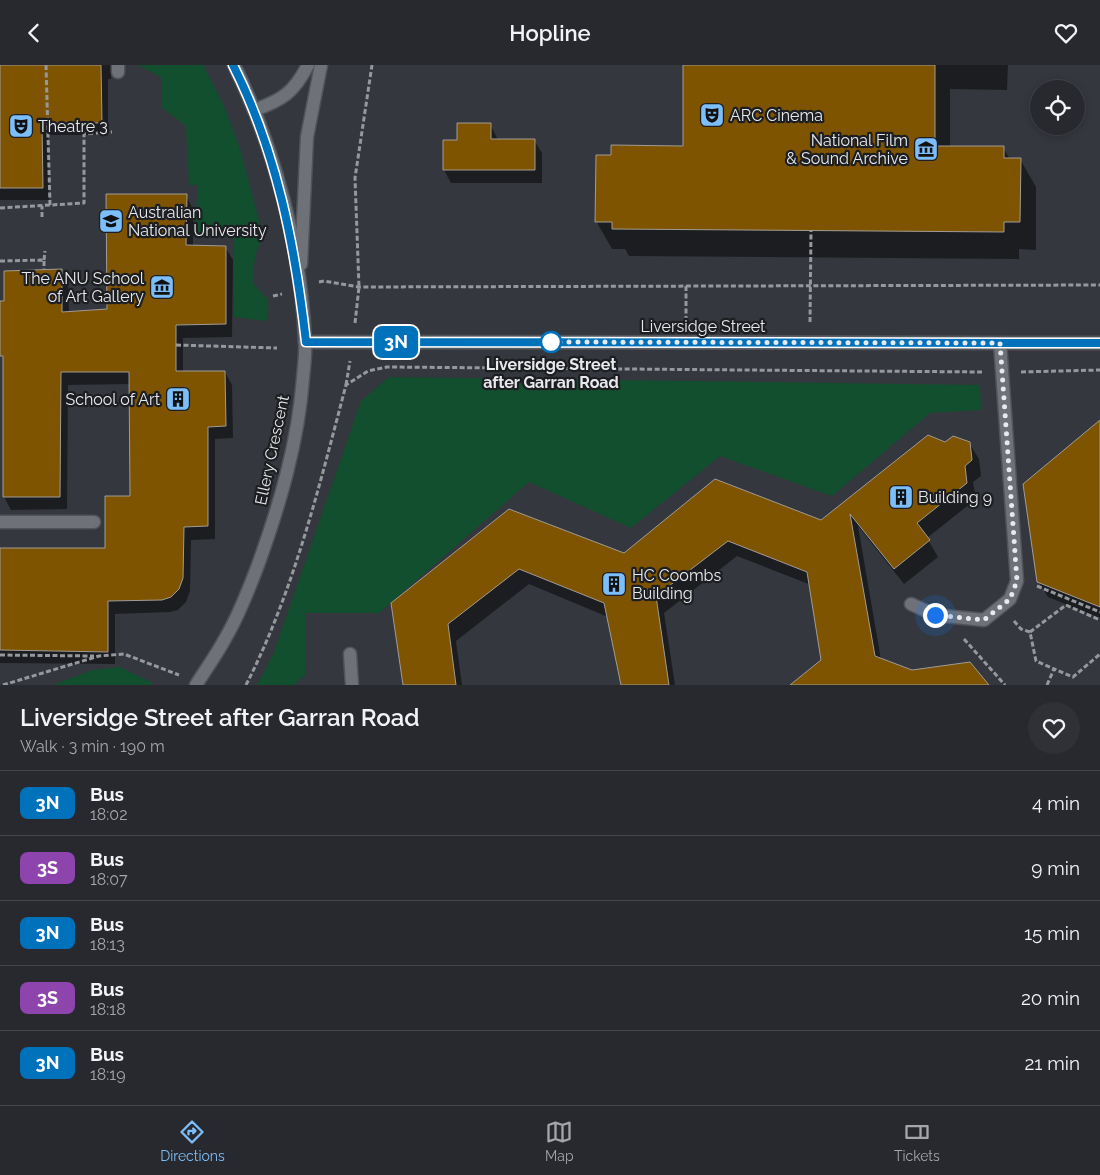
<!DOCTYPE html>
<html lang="en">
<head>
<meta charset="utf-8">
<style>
	body { margin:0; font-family:Raleway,sans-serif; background:#2f3136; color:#f1f3f6; height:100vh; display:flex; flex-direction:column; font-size:19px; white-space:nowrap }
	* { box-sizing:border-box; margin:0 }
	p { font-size:16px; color:#a4a6aa }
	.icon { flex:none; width:28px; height:28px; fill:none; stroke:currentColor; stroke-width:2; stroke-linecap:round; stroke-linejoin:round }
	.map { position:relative; height:620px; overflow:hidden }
	.drawer { display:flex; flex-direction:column; background:#27292e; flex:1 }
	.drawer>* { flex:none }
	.badge { padding:0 10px; border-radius:8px; font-size:18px; line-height:32px }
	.buttons { position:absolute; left:1030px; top:15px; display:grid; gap:10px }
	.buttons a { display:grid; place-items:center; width:55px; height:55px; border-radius:50%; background:#27292e; box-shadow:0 2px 8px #0003,0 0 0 1px #43454a; font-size:25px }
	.you { position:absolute; width:25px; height:25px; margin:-12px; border:4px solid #fff; border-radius:50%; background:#1a73e8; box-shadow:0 0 0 8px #1a73e833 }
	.map>.badge { position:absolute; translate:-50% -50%; box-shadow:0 0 0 2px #fff }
	.round { display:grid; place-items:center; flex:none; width:52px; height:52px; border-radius:26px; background:#2f3136 }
	.headline { display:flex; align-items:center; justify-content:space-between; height:85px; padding:0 20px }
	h1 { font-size:24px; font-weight:600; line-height:38px }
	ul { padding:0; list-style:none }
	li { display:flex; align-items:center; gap:15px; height:65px; padding:0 20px; border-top:1px solid #43454a }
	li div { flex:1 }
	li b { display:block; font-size:19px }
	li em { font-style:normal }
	li .badge { min-width:55px; font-weight:700; text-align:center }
	header { display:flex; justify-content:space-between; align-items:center; height:65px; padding:0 20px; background:#27292e; font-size:22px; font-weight:600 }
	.dock { display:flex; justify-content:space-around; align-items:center; height:70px; border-top:1px solid #43454a; background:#27292e; font-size:14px; color:#a4a6aa }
	.dock a { display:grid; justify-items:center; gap:2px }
	.dock .active { color:#7cbef9 }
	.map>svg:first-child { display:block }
	.green { fill:#124f2f }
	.shadow { fill:#0007 }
	.building { fill:#7f5400; stroke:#a09c95 }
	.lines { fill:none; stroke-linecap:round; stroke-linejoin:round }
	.lane-casing { stroke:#505358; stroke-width:15 }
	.street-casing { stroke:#505358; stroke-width:15 }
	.path { stroke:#95989d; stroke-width:3; stroke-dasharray:5 2.5; stroke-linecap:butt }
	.lane { stroke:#6e7278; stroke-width:12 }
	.street { stroke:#6e7278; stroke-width:12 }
	.line-casing { stroke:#fff; stroke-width:11 }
	.line { stroke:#0072bc; stroke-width:8 }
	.walk { stroke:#e7e9ed; stroke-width:5; stroke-dasharray:0 9 }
	.stop-dot { fill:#fff; stroke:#0072bc; stroke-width:2.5 }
	.labels { text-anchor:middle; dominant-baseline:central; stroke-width:4.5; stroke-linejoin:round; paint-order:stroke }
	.poi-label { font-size:16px; fill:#e7e9ed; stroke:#1d1e21; text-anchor:start }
	.street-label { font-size:16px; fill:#e7e9ed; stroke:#1d1e21 }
	.stop-label { font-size:16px; font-weight:bold; fill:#e7e9ed; stroke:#1d1e21 }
</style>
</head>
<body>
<header><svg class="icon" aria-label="back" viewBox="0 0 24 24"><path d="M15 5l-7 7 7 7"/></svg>Hopline<svg class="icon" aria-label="heart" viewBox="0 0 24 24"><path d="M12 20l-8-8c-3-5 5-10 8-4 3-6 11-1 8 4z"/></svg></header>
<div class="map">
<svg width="1100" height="620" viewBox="0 0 1100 620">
	<rect width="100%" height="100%" fill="#34373d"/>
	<g class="green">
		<path d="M 138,0 L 203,0 L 224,41 L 240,84 L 263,170 L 257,185 L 253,204 L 254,219 L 268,235 L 267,256 L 234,252 L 233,173 L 194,169 L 198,120 L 189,120 L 186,61 L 162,43 L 161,12 Z"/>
		<path d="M 389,312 L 980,320 L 981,345 L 930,348 L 832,431 L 720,391 L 631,463 L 529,417 L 379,548 L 306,548 L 305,610 L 294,620 L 257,620 L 273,590 L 361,336 Z"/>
		<path d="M 120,602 L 153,618 L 151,620 L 53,620 L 93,605 Z"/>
	</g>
	<g class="shadow">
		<path d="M 0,0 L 111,0 L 111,14 L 108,14 L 108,70 L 48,70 L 49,135 L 0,135 Z"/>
		<path d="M 684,0 L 1008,0 L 1007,25 L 950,24 L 950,82 L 1003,83 L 1010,94 L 1020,94 L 1036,122 L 1036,185 L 1019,184 L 1019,194 L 629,191 L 625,184 L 612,184 L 596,156 L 612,92 L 684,82 Z"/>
		<path d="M 490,59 L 498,75 L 534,75 L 542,88 L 542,118 L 451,118 L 444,105 L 444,76 L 458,76 Z"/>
		<path d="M 186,131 L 193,144 L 193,181 L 225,182 L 233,195 L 232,272 L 183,273 L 183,307 L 225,307 L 232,320 L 233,373 L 215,374 L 215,474 L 191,475 L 190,526 L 186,537 L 178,545 L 170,547 L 115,549 L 115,599 L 0,598 L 0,484 L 106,484 L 132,432 L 131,319 L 68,320 L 67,444 L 11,445 L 4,432 L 61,205 L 68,218 L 69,248 L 108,245 Z"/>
		<path d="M 1100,364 L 1100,553 L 1048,532 L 1038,516 Z"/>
		<path d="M 945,378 L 969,378 L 979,394 L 981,411 L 973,417 L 976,434 L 927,473 L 938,492 L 904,519 L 858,461 L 881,595 L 911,607 L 987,620 L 792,620 L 822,595 L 811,520 L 737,491 L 664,548 L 675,620 L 622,620 L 608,552 L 529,519 L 456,576 L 462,620 L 404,620 L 510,445 L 624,489 L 822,457 Z"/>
	</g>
	<g class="building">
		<path d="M 0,0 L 101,0 L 102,58 L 42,58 L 43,123 L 0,123 Z"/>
		<path d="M 683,0 L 935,0 L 935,81 L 1004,81 L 1004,93 L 1021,93 L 1020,157 L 1004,157 L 1004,167 L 612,164 L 612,157 L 595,157 L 596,90 L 611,90 L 611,80 L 683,81 Z"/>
		<path d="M 457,58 L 491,58 L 491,74 L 535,74 L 535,105 L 443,105 L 443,75 L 457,75 Z"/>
		<path d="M 106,129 L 187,129 L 186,180 L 226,181 L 226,259 L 176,260 L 176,306 L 225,306 L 226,361 L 208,362 L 208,461 L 184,462 L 183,513 L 179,524 L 171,532 L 162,535 L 108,536 L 108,587 L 0,585 L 0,483 L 105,483 L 105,431 L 130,431 L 129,307 L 61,307 L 60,432 L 3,432 L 3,291 L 0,291 L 0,236 L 4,236 L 4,206 L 62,204 L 62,247 L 107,244 Z"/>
		<path d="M 1100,355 L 1100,542 L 1037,517 L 1023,419 Z"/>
		<path d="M 928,370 L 945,377 L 953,371 L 970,377 L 972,395 L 965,401 L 967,418 L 917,458 L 930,475 L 894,504 L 850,449 L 875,591 L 912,605 L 970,597 L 989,620 L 790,620 L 821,595 L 807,507 L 728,476 L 656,531 L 669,620 L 621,620 L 604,538 L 519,504 L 448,559 L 456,620 L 403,620 L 391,538 L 509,444 L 624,488 L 715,414 L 821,455 Z"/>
	</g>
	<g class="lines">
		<defs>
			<g id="lane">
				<path d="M 118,0 L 118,7"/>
				<path d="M 0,457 L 94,457"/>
				<path d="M 911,539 L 935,550 L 984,555 L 1010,534 L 1017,516 L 1000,278"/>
				<path d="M 350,589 L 352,620"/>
			</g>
			<g id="street">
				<path d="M 254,45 C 283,35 294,27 308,0"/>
				<path d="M 301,199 L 307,72 L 321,0"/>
				<path d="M 305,277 L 1100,278"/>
				<path d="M 196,620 C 206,604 217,589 226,572 C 239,550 249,524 258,500 C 280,439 298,378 303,313 C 304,301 306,288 305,276 C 301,182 275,84 234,0"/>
			</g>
		</defs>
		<use href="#lane" class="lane-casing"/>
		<use href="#street" class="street-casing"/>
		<g class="path">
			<path d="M 46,0 L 50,140"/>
			<path d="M 0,143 L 84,138 L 84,69 L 112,67"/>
			<path d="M 42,152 L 42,141"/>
			<path d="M 44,195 L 45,186"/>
			<path d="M 0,196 L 44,195 L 44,204"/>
			<path d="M 319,217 L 324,216 L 359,222 L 1100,220"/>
			<path d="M 686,221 L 686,258"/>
			<path d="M 273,231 L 282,229"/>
			<path d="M 810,257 L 811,166"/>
			<path d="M 355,258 L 359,222 L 355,113 L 372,0"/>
			<path d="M 176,280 L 277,283"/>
			<path d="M 1021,307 L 1100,305"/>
			<path d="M 346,320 L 350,296"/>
			<path d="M 1037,521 L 1100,547"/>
			<path d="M 1014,556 L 1021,564 L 1030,567 L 1036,596 L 1054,604"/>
			<path d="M 1030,567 L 1066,540 L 1100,555"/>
			<path d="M 964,574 L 1005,620"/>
			<path d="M 0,590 L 94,591"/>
			<path d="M 3,620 L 99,591 L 124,589 L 179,610"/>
			<path d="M 246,620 C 294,526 319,422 346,320 L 368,306 L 387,302 L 982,307"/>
			<path d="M 1047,620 L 1054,604 L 1073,612 L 1100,589"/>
		</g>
		<use href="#lane" class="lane"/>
		<use href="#street" class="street"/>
	</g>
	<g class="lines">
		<defs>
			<path id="line" d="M 233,0 C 277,87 295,181 306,277 L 1100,278"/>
		</defs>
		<use href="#line" class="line-casing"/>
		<use href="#line" class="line"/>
		<path class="walk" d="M 551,277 L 1000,278 L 1017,516 L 1010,534 L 984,555 L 935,550"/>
	</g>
	<defs>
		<symbol id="theatre-square" viewBox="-11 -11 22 22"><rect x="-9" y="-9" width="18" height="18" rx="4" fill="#7cbef9" stroke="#1d1e21"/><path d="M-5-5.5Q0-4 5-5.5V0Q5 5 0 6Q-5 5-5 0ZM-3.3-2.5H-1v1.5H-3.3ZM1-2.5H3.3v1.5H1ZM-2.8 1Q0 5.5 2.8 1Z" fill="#111"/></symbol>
		<symbol id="museum-square" viewBox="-11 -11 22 22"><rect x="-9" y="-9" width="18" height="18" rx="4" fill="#7cbef9" stroke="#1d1e21"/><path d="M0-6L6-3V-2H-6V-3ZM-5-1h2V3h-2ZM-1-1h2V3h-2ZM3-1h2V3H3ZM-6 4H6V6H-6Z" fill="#111"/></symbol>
		<symbol id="university-square" viewBox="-11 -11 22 22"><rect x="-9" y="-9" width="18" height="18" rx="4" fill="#7cbef9" stroke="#1d1e21"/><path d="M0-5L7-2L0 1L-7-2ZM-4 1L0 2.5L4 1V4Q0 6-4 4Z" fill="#111"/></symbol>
		<symbol id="building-square" viewBox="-11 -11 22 22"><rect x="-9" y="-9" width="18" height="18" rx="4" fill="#7cbef9" stroke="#1d1e21"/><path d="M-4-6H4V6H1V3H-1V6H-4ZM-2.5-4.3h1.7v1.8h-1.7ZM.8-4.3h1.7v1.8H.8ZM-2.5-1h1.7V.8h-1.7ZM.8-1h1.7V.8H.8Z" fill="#111"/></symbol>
	</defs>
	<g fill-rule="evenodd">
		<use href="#theatre-square" x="698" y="36" width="28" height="28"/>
		<use href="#theatre-square" x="7" y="47" width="28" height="28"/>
		<use href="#museum-square" x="912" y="70" width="28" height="28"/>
		<use href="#university-square" x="97" y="142" width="28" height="28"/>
		<use href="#museum-square" x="148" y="208" width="28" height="28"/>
		<use href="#building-square" x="164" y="320" width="28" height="28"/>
		<use href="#building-square" x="887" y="418" width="28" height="28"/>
		<use href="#building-square" x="600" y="505" width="28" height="28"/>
	</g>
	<circle class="stop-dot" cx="551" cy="277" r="10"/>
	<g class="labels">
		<g class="poi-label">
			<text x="730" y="50">ARC Cinema</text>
			<text x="38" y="61">Theatre 3</text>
			<text x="908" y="75" text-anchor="end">National Film<tspan x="908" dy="18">&amp; Sound Archive</tspan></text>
			<text x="128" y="147">Australian<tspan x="128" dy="18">National University</tspan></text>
			<text x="144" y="213" text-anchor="end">The ANU School<tspan x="144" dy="18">of Art Gallery</tspan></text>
			<text x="160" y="334" text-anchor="end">School of Art</text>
			<text x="918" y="432">Building 9</text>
			<text x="632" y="510">HC Coombs<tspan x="632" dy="18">Building</tspan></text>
		</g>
		<g class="street-label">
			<text x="703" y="261">Liversidge Street</text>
			<text transform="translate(272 385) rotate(-78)">Ellery Crescent</text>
		</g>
		<g class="stop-label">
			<text x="551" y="299">Liversidge Street<tspan x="551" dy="18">after Garran Road</tspan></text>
		</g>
	</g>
</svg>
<div class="buttons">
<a><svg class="icon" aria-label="locate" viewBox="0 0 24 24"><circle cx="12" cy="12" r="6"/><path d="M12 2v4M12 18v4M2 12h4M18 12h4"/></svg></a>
</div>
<div class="you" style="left:935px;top:550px"></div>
<b class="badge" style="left:396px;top:277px;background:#0072bc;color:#fff">3N</b>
</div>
<section class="drawer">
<div class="headline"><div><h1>Liversidge Street after Garran Road</h1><p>Walk · 3 min · 190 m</p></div><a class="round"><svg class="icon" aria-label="heart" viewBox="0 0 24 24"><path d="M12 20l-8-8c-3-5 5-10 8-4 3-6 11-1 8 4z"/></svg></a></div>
<ul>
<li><span class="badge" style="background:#0072bc;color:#fff">3N</span><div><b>Bus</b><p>18:02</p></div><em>4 min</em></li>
<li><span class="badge" style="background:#8e44ad;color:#fff">3S</span><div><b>Bus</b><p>18:07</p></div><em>9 min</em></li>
<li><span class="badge" style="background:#0072bc;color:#fff">3N</span><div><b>Bus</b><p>18:13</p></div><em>15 min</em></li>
<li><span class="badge" style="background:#8e44ad;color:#fff">3S</span><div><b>Bus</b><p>18:18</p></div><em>20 min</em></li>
<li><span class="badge" style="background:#0072bc;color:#fff">3N</span><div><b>Bus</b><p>18:19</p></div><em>21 min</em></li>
</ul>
</section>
<nav class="dock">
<a class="active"><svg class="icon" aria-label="directions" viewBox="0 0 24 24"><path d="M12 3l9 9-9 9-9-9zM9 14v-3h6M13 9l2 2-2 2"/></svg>Directions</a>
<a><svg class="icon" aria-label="map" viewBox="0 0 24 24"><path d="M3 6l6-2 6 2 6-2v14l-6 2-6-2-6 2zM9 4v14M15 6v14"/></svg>Map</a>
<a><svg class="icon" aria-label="tickets" viewBox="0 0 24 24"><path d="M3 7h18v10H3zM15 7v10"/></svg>Tickets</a>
</nav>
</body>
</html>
